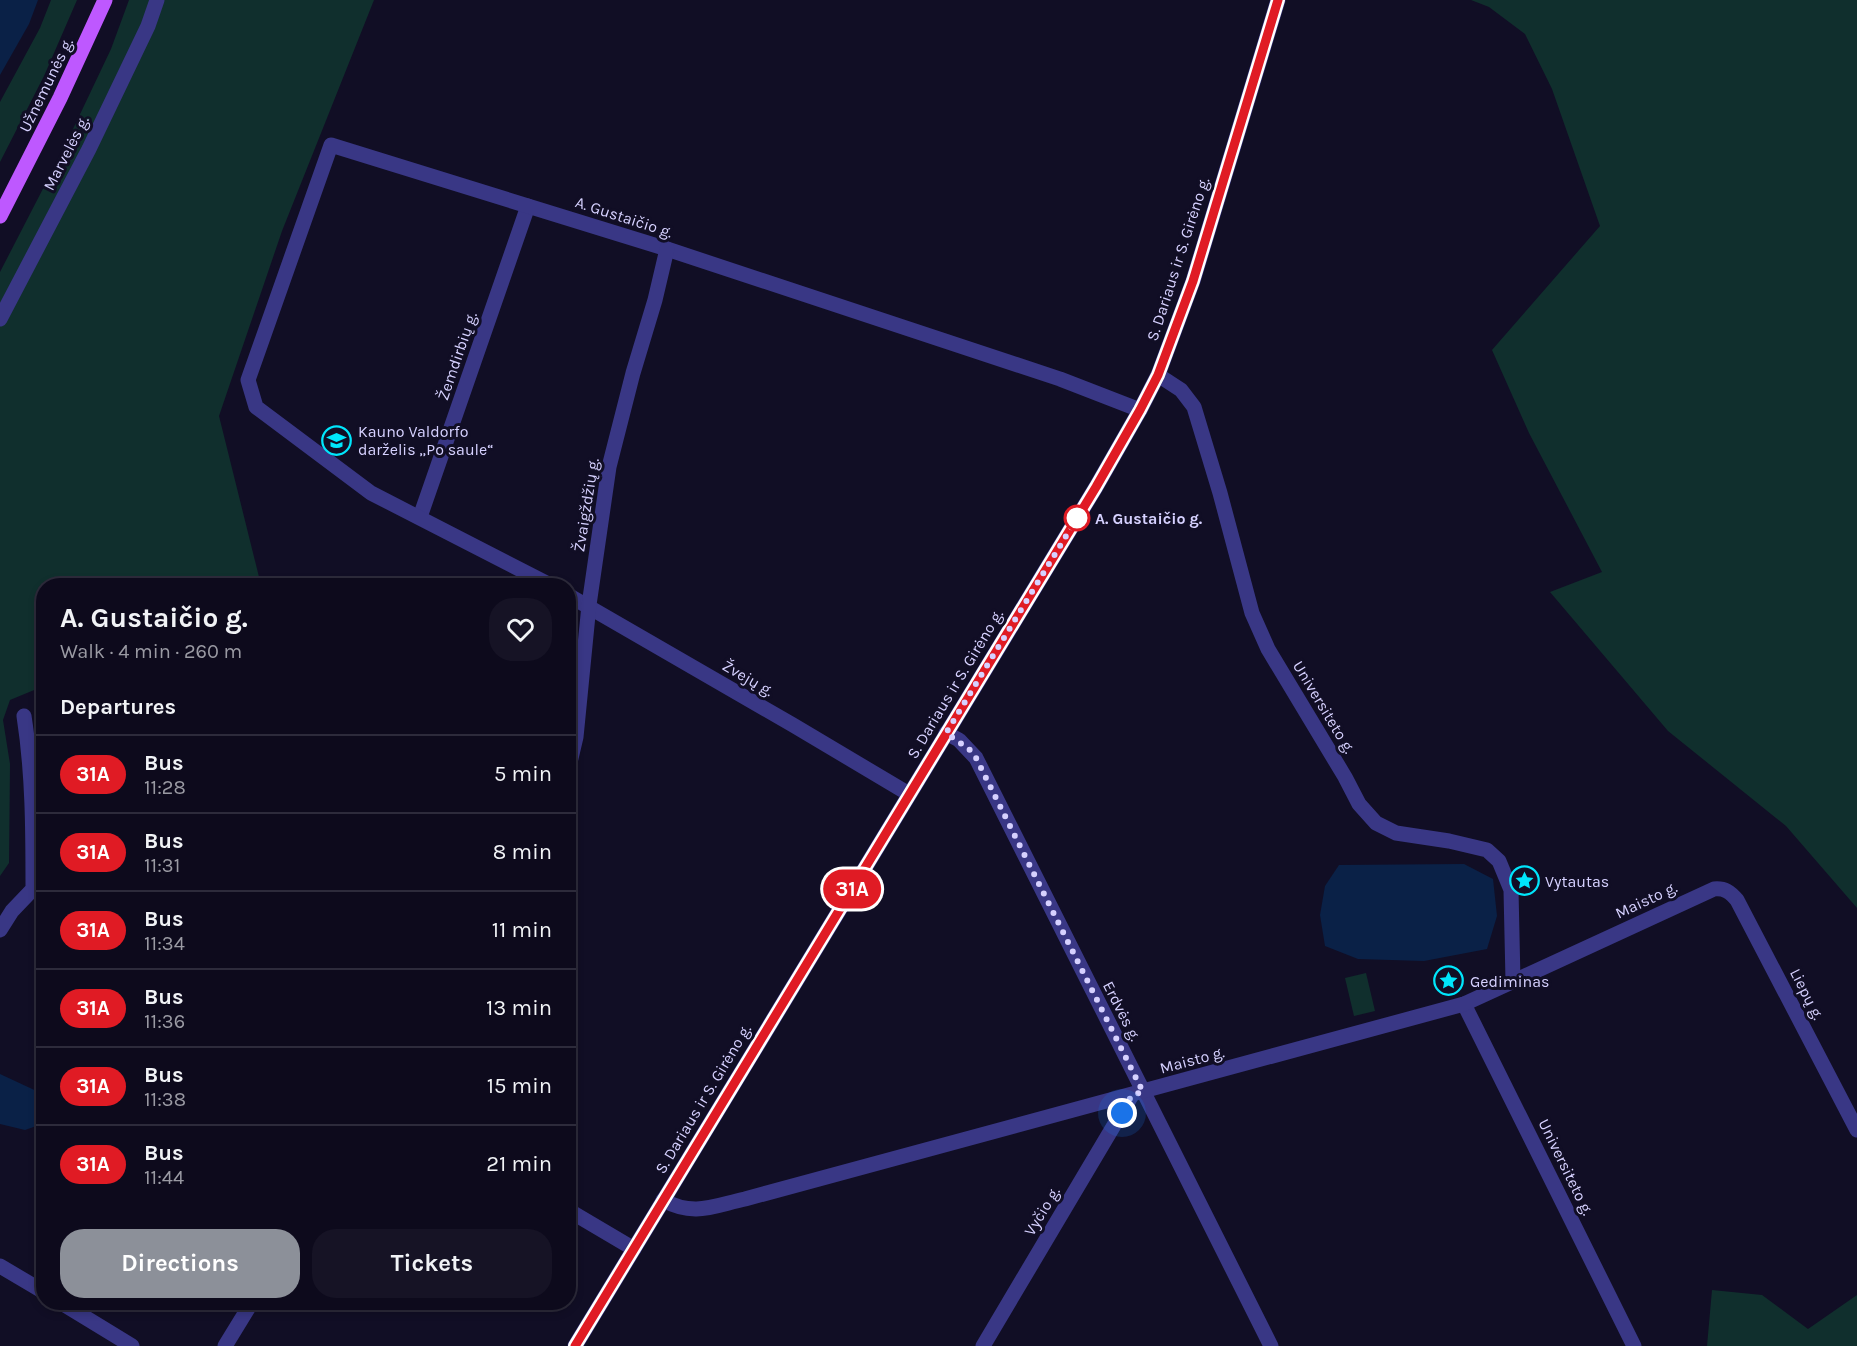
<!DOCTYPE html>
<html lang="en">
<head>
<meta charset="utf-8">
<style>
	body { margin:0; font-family:Karla,sans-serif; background:#161325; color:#f1f3f6; height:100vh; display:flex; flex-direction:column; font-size:22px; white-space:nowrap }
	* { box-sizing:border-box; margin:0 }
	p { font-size:20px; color:#9a9aa3 }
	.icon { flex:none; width:33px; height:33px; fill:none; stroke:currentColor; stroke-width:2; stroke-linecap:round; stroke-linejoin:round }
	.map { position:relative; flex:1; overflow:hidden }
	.drawer { position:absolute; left:36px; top:578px; width:540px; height:732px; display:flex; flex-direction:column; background:#0d0a1c; border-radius:24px; box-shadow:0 3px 9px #0003,0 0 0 2px #2d2b3b }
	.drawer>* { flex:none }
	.badge { padding:0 12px; border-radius:20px; font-size:21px; line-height:39px }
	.you { position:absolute; width:30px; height:30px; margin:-15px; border:4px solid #fff; border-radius:50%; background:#1a73e8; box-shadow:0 0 0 9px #1a73e833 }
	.map>.badge { position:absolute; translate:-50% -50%; box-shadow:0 0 0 3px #fff }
	h2 { padding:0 24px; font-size:22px; line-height:54px }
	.round { display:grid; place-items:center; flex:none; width:63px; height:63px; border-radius:24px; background:#161325 }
	.summary { display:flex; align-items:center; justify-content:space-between; height:102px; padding:0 24px }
	h1 { font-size:28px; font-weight:700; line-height:45px }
	.cta { display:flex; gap:12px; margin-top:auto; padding:12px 24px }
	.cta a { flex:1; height:69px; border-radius:24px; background:#8c9099; color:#fff; font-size:24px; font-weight:700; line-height:69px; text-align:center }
	.cta a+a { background:#161325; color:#f1f3f6 }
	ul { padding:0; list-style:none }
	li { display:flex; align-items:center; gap:18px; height:78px; padding:0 24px; border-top:2px solid #2d2b3b }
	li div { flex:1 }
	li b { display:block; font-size:22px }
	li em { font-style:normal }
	li .badge { min-width:66px; font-weight:700; text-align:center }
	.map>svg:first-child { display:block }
	.green { fill:#102f2d }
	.water { fill:#0a2147 }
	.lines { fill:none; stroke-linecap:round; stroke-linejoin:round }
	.minor { stroke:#393785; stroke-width:15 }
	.major { stroke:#be58ff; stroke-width:15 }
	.line-casing { stroke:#fff; stroke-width:14 }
	.line { stroke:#e01b24; stroke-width:9 }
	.walk { stroke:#d6d1ff; stroke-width:6; stroke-dasharray:0 10.8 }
	.stop-dot { fill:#fff; stroke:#e01b24; stroke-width:3 }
	.labels { text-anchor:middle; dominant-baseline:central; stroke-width:6; stroke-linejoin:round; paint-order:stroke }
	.street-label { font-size:16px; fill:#d6d1ff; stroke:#110e25 }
	.poi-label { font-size:16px; fill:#d6d1ff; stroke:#110e25; text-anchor:start }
	.stop-label { font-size:16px; font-weight:bold; fill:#d6d1ff; stroke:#110e25; text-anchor:start }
</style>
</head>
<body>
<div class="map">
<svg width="1857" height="1346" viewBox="0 0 1857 1346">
	<rect width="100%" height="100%" fill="#110e25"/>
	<g class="green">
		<path d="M 51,0 L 77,0 L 44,76 L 0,162 L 0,102 L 40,28 Z"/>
		<path d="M 129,0 L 374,0 L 282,231 L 219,416 L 261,585 L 44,585 L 43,688 L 39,688 L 10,700 L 3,720 L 10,764 L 9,863 L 0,876 L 0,272 L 64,148 L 111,49 Z"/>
		<path d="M 1471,0 L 1857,0 L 1857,908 L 1786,826 L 1668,731 L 1550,592 L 1602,572 L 1529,433 L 1492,350 L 1600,226 L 1552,89 L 1525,34 L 1489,7 Z"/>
		<path d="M 1366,973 L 1375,1011 L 1354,1016 L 1345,978 Z"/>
		<path d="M 1712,1290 L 1762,1295 L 1808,1329 L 1857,1295 L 1857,1346 L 1707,1346 Z"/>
	</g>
	<g class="water">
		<path d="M 0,0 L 38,0 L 29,24 L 0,75 Z"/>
		<path d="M 1464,864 L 1493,879 L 1497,916 L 1487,949 L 1424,961 L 1358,959 L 1325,946 L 1320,915 L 1325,886 L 1339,865 Z"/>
		<path d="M 0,1074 L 43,1094 L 42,1124 L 25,1130 L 0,1124 Z"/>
	</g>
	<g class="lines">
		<g class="minor">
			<path d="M 0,319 L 89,149 L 148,26 L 157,0"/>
			<path d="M 1158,375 L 1181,390 L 1194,407 L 1220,493 L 1252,613 L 1268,649 L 1345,777 L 1359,804 L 1376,823 L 1396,833 L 1449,841 L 1487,850 L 1499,861 L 1511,890 L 1513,981"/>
			<path d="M 420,517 L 528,206"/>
			<path d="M 550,585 L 371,493 L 256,407 L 248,380 L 331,145 L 667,249 L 1060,379 L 1140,410"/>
			<path d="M 568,595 L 793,725 L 909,794"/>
			<path d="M 946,733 L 959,740 L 976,758 L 1271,1346"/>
			<path d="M 568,771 L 576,737 L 589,605 L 609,467 L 633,373 L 655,300 L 667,249"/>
			<path d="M 0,930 L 12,911 L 33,889 C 33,831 33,774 24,716"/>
			<path d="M 1464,1004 L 1634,1346"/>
			<path d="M 663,1200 C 694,1217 713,1206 745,1199 L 1464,1004 L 1714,889 C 1725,888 1730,892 1737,900 L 1857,1130"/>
			<path d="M 568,1210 L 634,1249"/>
			<path d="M 0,1266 L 44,1292"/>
			<path d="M 60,1302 L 132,1346"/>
			<path d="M 225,1346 L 252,1302"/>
			<path d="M 575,1346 L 1096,487 L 1140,410 L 1158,375 L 1193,281 L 1278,0"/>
			<path d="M 983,1346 L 1132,1095"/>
		</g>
		<path class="major" d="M 0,216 L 60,98 L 105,0"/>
	</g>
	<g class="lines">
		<defs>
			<path id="line" d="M 575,1346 L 1096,487 L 1140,410 L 1158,375 L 1193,281 L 1278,0"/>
		</defs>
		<use href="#line" class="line-casing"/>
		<use href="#line" class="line"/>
		<path class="walk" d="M 1077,518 L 946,733 L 969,749 L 976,758 L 1143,1092 L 1132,1095 L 1122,1113"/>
	</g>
	<defs>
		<symbol id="school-ring" viewBox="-11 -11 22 22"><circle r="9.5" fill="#110e25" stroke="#00e6fc" stroke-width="1.5"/><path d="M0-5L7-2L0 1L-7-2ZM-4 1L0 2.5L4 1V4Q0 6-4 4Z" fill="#00e6fc"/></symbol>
		<symbol id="sight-ring" viewBox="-11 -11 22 22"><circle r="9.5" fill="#110e25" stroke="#00e6fc" stroke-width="1.5"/><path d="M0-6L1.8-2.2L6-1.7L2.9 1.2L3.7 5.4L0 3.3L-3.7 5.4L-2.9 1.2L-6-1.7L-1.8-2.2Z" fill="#00e6fc"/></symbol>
	</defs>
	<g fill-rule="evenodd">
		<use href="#school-ring" x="320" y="424" width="33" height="33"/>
		<use href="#sight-ring" x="1508" y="864" width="33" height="33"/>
		<use href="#sight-ring" x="1432" y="964" width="33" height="33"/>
	</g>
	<circle class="stop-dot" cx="1077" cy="518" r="12"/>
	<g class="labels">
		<g class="street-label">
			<text transform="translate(46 85) rotate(-64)">Užnemunės g.</text>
			<text transform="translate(66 153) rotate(-63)">Marvelės g.</text>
			<text transform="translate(624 217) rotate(18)">A. Gustaičio g.</text>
			<text transform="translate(1178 259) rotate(-72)">S. Dariaus ir S. Girėno g.</text>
			<text transform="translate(457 356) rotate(-71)">Žemdirbių g.</text>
			<text transform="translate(586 505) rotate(-81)">Žvaigždžių g.</text>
			<text transform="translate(748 678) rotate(30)">Žvejų g.</text>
			<text transform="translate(955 684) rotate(-59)">S. Dariaus ir S. Girėno g.</text>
			<text transform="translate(1324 707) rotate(59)">Universiteto g.</text>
			<text transform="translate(1646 900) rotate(-25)">Maisto g.</text>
			<text transform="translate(1807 994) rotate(63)">Liepų g.</text>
			<text transform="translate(1122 1011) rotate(63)">Erdvės g.</text>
			<text transform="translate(1192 1060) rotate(-15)">Maisto g.</text>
			<text transform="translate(703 1099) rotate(-59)">S. Dariaus ir S. Girėno g.</text>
			<text transform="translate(1566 1167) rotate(64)">Universiteto g.</text>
			<text transform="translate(1042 1211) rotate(-59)">Vyčio g.</text>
		</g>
		<g class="poi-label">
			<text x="358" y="431">Kauno Valdorfo<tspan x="358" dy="18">darželis „Po saule“</tspan></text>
			<text x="1545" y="881">Vytautas</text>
			<text x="1470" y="981">Gediminas</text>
		</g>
		<g class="stop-label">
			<text x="1095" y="518">A. Gustaičio g.</text>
		</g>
	</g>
</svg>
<div class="you" style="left:1122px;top:1113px"></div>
<b class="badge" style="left:852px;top:889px;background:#e01b24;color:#fff">31A</b>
<section class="drawer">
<div class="summary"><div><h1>A. Gustaičio g.</h1><p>Walk · 4 min · 260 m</p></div><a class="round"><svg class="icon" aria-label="heart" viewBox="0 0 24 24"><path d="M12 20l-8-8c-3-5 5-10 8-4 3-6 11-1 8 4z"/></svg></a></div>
<h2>Departures</h2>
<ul>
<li><span class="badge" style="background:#e01b24;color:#fff">31A</span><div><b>Bus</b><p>11:28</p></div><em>5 min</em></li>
<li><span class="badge" style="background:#e01b24;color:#fff">31A</span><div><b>Bus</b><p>11:31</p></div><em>8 min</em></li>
<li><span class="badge" style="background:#e01b24;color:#fff">31A</span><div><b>Bus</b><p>11:34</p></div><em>11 min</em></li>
<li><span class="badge" style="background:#e01b24;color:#fff">31A</span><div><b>Bus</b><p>11:36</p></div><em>13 min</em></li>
<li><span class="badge" style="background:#e01b24;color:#fff">31A</span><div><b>Bus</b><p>11:38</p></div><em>15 min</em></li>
<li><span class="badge" style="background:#e01b24;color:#fff">31A</span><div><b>Bus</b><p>11:44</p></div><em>21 min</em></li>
</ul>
<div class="cta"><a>Directions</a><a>Tickets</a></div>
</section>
</div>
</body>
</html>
